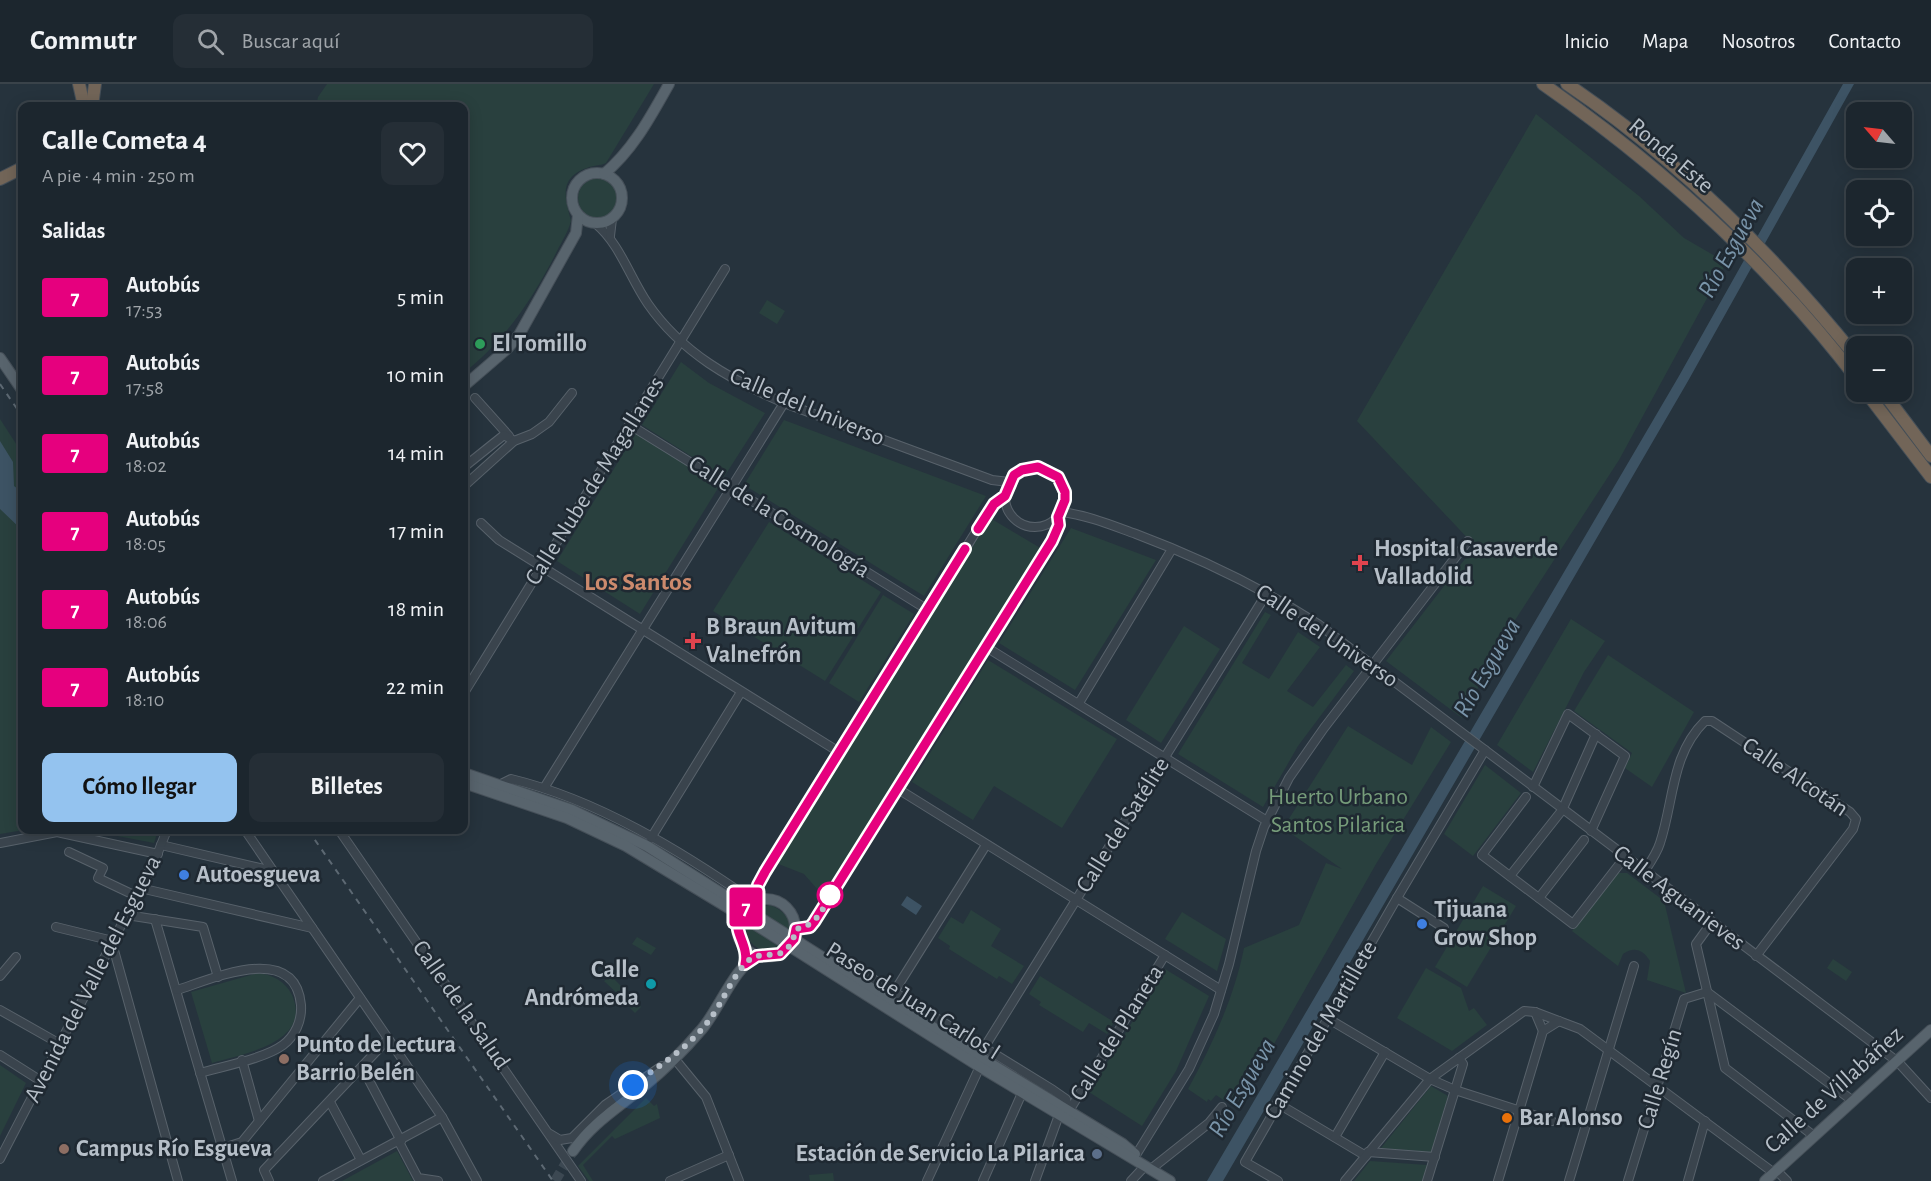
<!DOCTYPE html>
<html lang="es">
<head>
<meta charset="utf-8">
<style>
	body { margin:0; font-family:"Alegreya Sans",sans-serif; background:#252e36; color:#f1f3f6; height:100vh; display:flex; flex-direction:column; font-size:22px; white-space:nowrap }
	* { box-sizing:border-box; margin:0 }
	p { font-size:20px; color:#a0a5aa }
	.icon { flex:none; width:33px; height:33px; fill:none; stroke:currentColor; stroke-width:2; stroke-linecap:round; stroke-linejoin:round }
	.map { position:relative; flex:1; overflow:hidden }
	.sheet { position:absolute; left:18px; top:18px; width:450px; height:732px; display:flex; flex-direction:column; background:#1c262e; border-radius:12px; box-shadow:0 3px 15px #0003,0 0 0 2px #3a434a }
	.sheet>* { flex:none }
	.badge { padding:0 12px; border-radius:4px; font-size:21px; line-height:39px }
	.needle { width:39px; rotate:298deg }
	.fabs { position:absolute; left:1846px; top:18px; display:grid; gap:12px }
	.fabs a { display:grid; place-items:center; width:66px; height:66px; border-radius:12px; background:#1c262e; box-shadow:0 3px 15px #0003,0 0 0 2px #3a434a; font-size:30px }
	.you { position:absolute; width:30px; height:30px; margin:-15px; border:4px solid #fff; border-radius:50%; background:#1a73e8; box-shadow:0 0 0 9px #1a73e833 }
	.map>.badge { position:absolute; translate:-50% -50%; box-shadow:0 0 0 3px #fff }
	h2 { padding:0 24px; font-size:22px; line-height:54px }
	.round { display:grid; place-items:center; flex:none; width:63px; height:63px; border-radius:12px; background:#252e36 }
	.summary { display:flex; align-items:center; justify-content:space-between; height:102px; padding:0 24px }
	h1 { font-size:28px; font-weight:600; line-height:45px }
	.primary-button { display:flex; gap:12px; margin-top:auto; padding:12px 24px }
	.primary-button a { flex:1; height:69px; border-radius:12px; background:#94c3ef; color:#111; font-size:24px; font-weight:600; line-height:69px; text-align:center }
	.primary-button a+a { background:#252e36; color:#f1f3f6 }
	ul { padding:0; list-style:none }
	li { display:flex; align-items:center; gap:18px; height:78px; padding:0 24px }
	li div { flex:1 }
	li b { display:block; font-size:22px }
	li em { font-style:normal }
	li .badge { min-width:66px; font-weight:700; text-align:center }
	header { display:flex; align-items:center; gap:36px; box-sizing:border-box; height:84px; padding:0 30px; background:#1c262e; border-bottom:2px solid #3a434a }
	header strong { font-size:28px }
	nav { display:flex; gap:33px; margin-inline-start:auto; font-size:21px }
	.search { width:420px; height:54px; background:#252e36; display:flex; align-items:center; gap:15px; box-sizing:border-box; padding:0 21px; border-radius:12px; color:#a0a5aa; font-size:22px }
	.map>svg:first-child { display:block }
	.green { fill:#29403e }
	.water { fill:#3d5364 }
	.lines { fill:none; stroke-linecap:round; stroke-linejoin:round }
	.major-tunnel { stroke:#3c4852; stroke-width:10; stroke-dasharray:10 5; stroke-linecap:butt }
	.minor-casing { stroke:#58626b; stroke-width:10 }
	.major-casing { stroke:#465059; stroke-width:12 }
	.highway-casing { stroke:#454f58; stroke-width:14 }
	.minor { stroke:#3a444d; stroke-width:8 }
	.major { stroke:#58646d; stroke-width:10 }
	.highway { stroke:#726558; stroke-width:12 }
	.rail { stroke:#5d6973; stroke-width:2; stroke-dasharray:6 6; stroke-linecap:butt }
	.line-casing { stroke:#fff; stroke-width:14 }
	.line { stroke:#e6007e; stroke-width:9 }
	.walk { stroke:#b6bfc8; stroke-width:6; stroke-dasharray:0 10.8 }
	.leisure-dot { fill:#2e9e5b; stroke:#1f2932; stroke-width:2 }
	.health-dot { fill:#e0444e; stroke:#1f2932; stroke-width:2 }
	.shop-dot { fill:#3f7fe0; stroke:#1f2932; stroke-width:2 }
	.stop-dot { fill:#fff; stroke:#e6007e; stroke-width:3 }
	.culture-dot { fill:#0f9aa8; stroke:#1f2932; stroke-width:2 }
	.education-dot { fill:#8d6e63; stroke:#1f2932; stroke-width:2 }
	.food-dot { fill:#e8710a; stroke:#1f2932; stroke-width:2 }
	.service-dot { fill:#5c6f8a; stroke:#1f2932; stroke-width:2 }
	.labels { text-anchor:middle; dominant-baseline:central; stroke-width:5; stroke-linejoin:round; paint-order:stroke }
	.street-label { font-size:24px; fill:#b6bfc8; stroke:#1f2932 }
	.poi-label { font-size:24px; font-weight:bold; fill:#b6bfc8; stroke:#1f2932; text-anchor:start }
	.park-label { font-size:24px; fill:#769c7a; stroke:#1f2932 }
	.water-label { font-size:26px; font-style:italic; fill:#7994a9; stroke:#1f2932 }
	.neighbourhood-label { font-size:26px; font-weight:bold; fill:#cc8a6d; stroke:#1f2932 }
</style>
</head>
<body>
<header>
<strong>Commutr</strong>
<div class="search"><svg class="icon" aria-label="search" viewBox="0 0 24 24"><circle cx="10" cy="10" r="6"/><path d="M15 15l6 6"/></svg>Buscar aquí</div>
<nav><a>Inicio</a><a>Mapa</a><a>Nosotros</a><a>Contacto</a></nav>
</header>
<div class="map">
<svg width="1931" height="1097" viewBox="0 0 1931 1097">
	<rect width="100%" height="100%" fill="#26333d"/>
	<g class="green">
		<path d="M 327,0 L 654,0 L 606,79 C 600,82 593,81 587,84 C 557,94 566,116 571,137 C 568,148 562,157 557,167 C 533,215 505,256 464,289 L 464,22 L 316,22 L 318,13 Z"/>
		<path d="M 1536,30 L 1639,112 L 1684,154 L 1715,172 L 1724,183 L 1619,376 L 1508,547 L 1462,634 L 1386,577 L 1475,462 L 1357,337 Z"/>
		<circle cx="598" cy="114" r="20"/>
		<path d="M 767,216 L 785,227 L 777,240 L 759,229 Z"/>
		<path d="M 681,278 L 709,299 L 765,329 L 724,393 L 642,341 Z"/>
		<path d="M 0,335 L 22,369 L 24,746 L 0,750 Z"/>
		<path d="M 784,336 L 986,412 L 924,512 L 744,401 Z"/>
		<path d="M 636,349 L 720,401 L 640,530 L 557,477 Z"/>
		<path d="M 990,434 L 1042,465 L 825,814 L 804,790 L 776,779 Z"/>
		<path d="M 769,438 L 881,508 L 825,597 L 713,527 Z"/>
		<path d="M 1071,444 L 1156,476 L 1075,606 L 999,559 Z"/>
		<path d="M 883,511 L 914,530 L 859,618 L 829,599 Z"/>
		<path d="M 1265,528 L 1271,531 L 1242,579 L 1269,595 L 1298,548 L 1320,563 L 1287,607 L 1313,623 L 1346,581 L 1354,587 L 1298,662 L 1263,723 L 1178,670 Z"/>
		<path d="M 1571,535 L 1605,557 L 1584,588 L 1533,688 L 1497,661 Z"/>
		<path d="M 1184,542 L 1220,565 L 1161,659 L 1126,636 Z"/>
		<path d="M 1608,571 L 1694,628 L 1652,703 L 1625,684 L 1632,669 L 1574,627 Z"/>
		<path d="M 988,576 L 1117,655 L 1062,744 L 994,702 L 973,736 L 912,698 Z"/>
		<path d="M 1348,642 L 1412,681 L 1431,643 L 1451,658 L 1376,780 L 1244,1013 L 1225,1017 L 1216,1011 L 1211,1017 L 1208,1015 L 1207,1018 L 1188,1005 C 1212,961 1234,914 1244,864 L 1299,841 L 1326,779 L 1342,785 L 1283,744 Z"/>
		<path d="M 1485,681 L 1521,709 L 1473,772 L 1444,750 Z"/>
		<path d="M 86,746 L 158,746 L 154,759 Z"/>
		<path d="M 1617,789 L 1627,789 L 1664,817 L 1686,909 L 1647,896 L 1650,877 C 1643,866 1635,862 1623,870 L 1618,882 L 1572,847 Z"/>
		<path d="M 1483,802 L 1516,822 L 1467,903 L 1435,883 Z"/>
		<path d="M 770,821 C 782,826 791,833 789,847 L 756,825 Z"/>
		<path d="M 971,826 L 1001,845 L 991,862 L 1024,882 L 1012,900 L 999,892 L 997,895 L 949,865 L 950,862 L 938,854 L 951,833 L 963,840 Z"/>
		<path d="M 1182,828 L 1226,855 L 1217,887 L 1165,855 Z"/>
		<path d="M 746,840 L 779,863 C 763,873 743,859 746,840 Z"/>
		<path d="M 637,853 L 656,864 L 651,871 L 632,860 Z"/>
		<path d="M 1833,875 L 1852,888 L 1846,897 L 1827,884 Z"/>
		<path d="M 1426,884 L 1461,904 L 1469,927 L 1474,924 L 1487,941 L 1452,967 L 1397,934 Z"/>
		<path d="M 1165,885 L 1209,912 L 1176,987 L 1142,1042 L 1089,1008 Z"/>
		<path d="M 258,889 C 273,891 285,897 292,911 C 313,959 242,970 212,979 L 191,908 Z"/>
		<path d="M 611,892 L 626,907 L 621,913 L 604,897 Z"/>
		<path d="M 1040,892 L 1114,938 L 1107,950 L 1089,939 L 1083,948 L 1039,921 L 1041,918 L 1029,910 Z"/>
		<path d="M 629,911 L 641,923 L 635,929 L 623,917 Z"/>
		<path d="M 0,981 L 26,999 L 0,1052 Z"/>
		<path d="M 1431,1002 L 1448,1012 L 1431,1068 L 1381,1064 Z"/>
		<path d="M 646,1014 L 654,1022 L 657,1020 L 660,1034 L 615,1055 L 612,1052 L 583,1081 L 593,1097 L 589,1097 L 578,1082 Z"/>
		<path d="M 397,1067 L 413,1097 L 342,1097 Z"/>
		<path d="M 1370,1077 L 1427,1081 L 1422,1097 L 1354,1097 Z"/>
		<path d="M 833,1089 L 834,1097 L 810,1097 L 809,1091 Z"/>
	</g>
	<g class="water">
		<path d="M 1843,0 L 1854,0 L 1688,297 L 1223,1097 L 1207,1097 L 1679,292 Z"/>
		<path d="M 0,357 L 13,378 L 14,402 L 22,408 L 22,446 L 0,425 Z"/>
		<path d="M 907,812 L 922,822 L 916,831 L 901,821 Z"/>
	</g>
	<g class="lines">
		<path class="major-tunnel" d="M 555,1097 L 572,1069"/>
		<defs>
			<g id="minor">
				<path d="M 596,140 C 620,160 630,194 648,220 C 682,269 731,296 784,319 L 992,396 L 1009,398"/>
				<path d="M 610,152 L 612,135"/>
				<path d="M 475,314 L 509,352"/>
				<path d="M 630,341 L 928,526"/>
				<path d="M 464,383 L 504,351 L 514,357"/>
				<circle cx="1035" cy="413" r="30"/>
				<path d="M 464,402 L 514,357 L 532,350 L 549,338 L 572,309"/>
				<path d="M 1061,428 C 1087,431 1111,441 1136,450 C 1200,474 1260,503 1318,540 L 1898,978 L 1931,1014"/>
				<path d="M 481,439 L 499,456 L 839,668"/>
				<path d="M 986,563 L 1267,737"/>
				<path d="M 464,609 L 725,185"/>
				<path d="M 1079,619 L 1172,465"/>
				<path d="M 499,701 L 511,695 C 598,716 681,767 753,817"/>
				<path d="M 1533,703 L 1568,630 L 1625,672 L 1591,747"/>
				<path d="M 544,704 L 784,319"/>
				<path d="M 898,705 L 1221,906"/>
				<path d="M 1526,713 L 1482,771 L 1573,840 L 1625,773"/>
				<path d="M 1564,722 L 1596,650"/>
				<path d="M 245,746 L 442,1033 L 477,1097"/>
				<path d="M 339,746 L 581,1097"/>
				<path d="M 651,754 L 741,608"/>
				<path d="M 0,759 L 57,748 L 158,770"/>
				<path d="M 161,761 L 273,787"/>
				<path d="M 69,768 L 103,784 L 98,794 L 136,812"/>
				<path d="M 1644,788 C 1650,779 1657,769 1660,759 C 1674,717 1671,670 1705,637 L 1712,637 L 1850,728 L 1856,735 L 1853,745 L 1756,872"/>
				<path d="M 1510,792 L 1563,725"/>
				<path d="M 140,804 L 312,844"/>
				<path d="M 1397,814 L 1485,666"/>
				<path d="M 1539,814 L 1584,756"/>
				<path d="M 756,816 L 758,800 L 765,788 L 990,425 L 1005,412"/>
				<path d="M 127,831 L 203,843 L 218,893"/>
				<path d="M 155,835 L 232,1097"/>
				<path d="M 1712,838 L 1696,860 L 1725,984 L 1814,1052"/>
				<path d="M 56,843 L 113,857"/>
				<path d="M 796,845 L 810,843 L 815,838 L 1052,457 L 1059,441 L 1058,433"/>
				<path d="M 112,859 L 178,1097"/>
				<path d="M 841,885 L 851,884 L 860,887 L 1053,1006 L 1066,1015 L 1069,1028"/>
				<path d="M 0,892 L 16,873"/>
				<path d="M 177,906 C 212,895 295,857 301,921 C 302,937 295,952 283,961 C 264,975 223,982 200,989"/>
				<path d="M 894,908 L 986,761"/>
				<path d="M 0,926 L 60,960"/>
				<path d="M 1535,928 L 1543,947"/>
				<path d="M 1327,934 L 1430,995 L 1455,1006 L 1552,1037"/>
				<path d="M 0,971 L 41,997"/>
				<path d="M 979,972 L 1267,509"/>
				<path d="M 674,974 L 706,1013 L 739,1097"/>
				<path d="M 242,976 L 259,1037"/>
				<path d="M 362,983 L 401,1057"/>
				<path d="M 330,1018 L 361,1076"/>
				<path d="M 1277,1019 L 1366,1072"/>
				<path d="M 1069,1027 L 1165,871"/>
				<path d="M 550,1050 L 560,1056 L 572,1054 L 605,1021 L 662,982"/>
				<path d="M 1335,1053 L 1385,968"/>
				<path d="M 399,1058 L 418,1094 L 438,1097"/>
				<path d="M 223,1064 L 242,1058 L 360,914"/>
				<path d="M 1368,1068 L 1435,1073"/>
				<path d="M 1136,1071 L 1189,985 L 1214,930 L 1229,880 L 1256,767 L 1264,743 L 1289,694 L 1324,644 L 1468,457"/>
				<path d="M 0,1075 L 155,776 L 167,746"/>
				<path d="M 1151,1085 L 1209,1039 L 1222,1023"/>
				<path d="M 1777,1087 L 1787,1097"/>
				<path d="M 269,1097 L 264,1086 L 387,956"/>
				<path d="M 323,1097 L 442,1033"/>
				<path d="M 670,1097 L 729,1071"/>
				<path d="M 927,1097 L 982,978"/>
				<path d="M 983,1097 L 1022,1009"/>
				<path d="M 1035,1097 L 1059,1031"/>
				<path d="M 1131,1097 L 1145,1082"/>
				<path d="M 1278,1097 L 1245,1078 L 1397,814 L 1444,844"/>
				<path d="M 1345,1097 L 1430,995 L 1524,927 L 1535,928 L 1580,945 L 1774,1089"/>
				<path d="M 1427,1097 L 1463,980 L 1459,974"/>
				<path d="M 1498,1097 L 1543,947 L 1559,937"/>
				<path d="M 1569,1097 L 1634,882"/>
				<path d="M 1628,1097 L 1684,915 L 1707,908 L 1853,1017"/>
				<path d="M 1688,1097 L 1705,1037"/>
			</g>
			<g id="major">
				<circle cx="597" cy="114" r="25"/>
				<path d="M 604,90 C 633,66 651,32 669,0"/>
				<path d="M 0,274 L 22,306"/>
				<path d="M 464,302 L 507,265 L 519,251 L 576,149 L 578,131"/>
				<path d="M 464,689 L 572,726 L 647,762 L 983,975 L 1123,1060 L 1135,1070"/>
				<path d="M 464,699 L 567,734 L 626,762 L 740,831 L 980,983 L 1170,1097"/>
				<circle cx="766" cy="844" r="29"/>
				<path d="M 573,1067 C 592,1039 618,1024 643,1003 C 664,986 685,965 702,945 C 719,925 735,882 757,872"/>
				<path d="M 1765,1097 L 1931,946"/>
			</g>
			<g id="highway">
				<path d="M 79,0 L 84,22"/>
				<path d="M 1543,0 C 1662,83 1769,180 1857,295"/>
				<path d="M 1567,0 C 1678,75 1773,170 1857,274"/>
				<path d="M 92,22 L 95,0"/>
				<path d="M 0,95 L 22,84"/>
				<path d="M 1866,308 L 1931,393"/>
				<path d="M 1883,308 L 1931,372"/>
			</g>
		</defs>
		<use href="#minor" class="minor-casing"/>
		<use href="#major" class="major-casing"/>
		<use href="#highway" class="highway-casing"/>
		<use href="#minor" class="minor"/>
		<use href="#major" class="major"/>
		<use href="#highway" class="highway"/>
		<g class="rail">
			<path d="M 0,300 L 22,332"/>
			<path d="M 308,746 L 553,1097"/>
		</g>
	</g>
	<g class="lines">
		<defs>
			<path id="line" d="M 965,465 L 765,788 L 758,801 L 756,816 C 718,839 751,855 745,880 L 757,872 L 780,870 L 794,855 L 796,845 L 810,843 L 814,838 L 1052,457 L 1059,441 L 1058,433 L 1065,416 L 1065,408 L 1058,393 L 1038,383 L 1022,386 L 1014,391 L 1005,412 L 994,420 L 978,445"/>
		</defs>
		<use href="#line" class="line-casing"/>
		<use href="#line" class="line"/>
		<path class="walk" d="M 633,1001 C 661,980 689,964 710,935 C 723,918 732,892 748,877 C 765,862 787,885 796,845 C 815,842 822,828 830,811"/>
	</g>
	<circle class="leisure-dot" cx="480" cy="260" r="6"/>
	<g class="health-dot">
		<path d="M1357 470h6v6h6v6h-6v6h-6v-6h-6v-6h6z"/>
		<path d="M690 548h6v6h6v6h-6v6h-6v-6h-6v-6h6z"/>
	</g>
	<g class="shop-dot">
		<circle cx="184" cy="791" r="6"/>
		<circle cx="1422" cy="840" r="6"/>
	</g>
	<circle class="stop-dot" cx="830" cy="811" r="12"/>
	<circle class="culture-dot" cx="651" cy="900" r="6"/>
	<g class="education-dot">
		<circle cx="284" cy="975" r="6"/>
		<circle cx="64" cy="1065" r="6"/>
	</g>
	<circle class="food-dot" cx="1507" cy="1034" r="6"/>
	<circle class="service-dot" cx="1097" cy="1070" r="6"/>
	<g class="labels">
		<g class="street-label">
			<text transform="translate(1671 72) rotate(40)">Ronda Este</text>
			<text transform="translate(807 323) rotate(23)">Calle del Universo</text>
			<text transform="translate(595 397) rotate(-58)">Calle Nube de Magallanes</text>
			<text transform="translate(779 433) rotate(32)">Calle de la Cosmología</text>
			<text transform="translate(1327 552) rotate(34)">Calle del Universo</text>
			<text transform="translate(1795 693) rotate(34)">Calle Alcotán</text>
			<text transform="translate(1123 741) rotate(-58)">Calle del Satélite</text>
			<text transform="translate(1679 814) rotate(37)">Calle Aguanieves</text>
			<text transform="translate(93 895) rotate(-63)">Avenida del Valle del Esgueva</text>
			<text transform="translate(913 917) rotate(32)">Paseo de Juan Carlos I</text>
			<text transform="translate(461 921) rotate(55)">Calle de la Salud</text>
			<text transform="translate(1321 946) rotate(-60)">Camino del Martillete</text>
			<text transform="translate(1117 949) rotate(-58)">Calle del Planeta</text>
			<text transform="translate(1660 995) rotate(-73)">Calle Regín</text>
			<text transform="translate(1834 1006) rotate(-42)">Calle de Villabáñez</text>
		</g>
		<g class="poi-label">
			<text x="492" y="260">El Tomillo</text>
			<text x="1374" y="465">Hospital Casaverde<tspan x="1374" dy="28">Valladolid</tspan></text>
			<text x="706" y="543">B Braun Avitum<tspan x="706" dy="28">Valnefrón</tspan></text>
			<text x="196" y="791">Autoesgueva</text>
			<text x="1434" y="826">Tijuana<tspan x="1434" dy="28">Grow Shop</tspan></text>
			<text x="639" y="886" text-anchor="end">Calle<tspan x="639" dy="28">Andrómeda</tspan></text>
			<text x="296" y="961">Punto de Lectura<tspan x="296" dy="28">Barrio Belén</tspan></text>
			<text x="1519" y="1034">Bar Alonso</text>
			<text x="76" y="1065">Campus Río Esgueva</text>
			<text x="1085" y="1070" text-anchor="end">Estación de Servicio La Pilarica</text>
		</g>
		<g class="park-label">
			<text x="1338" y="713">Huerto Urbano<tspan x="1338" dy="28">Santos Pilarica</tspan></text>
		</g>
		<g class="water-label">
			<text transform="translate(1731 164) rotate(-61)">Río Esgueva</text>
			<text transform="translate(1487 584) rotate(-60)">Río Esgueva</text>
			<text transform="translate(1242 1004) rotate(-60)">Río Esgueva</text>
		</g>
		<g class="neighbourhood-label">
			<text x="638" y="498">Los Santos</text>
		</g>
	</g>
</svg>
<div class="fabs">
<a><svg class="needle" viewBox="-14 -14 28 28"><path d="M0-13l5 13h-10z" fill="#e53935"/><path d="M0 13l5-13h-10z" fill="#a0a5aa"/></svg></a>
<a><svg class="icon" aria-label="locate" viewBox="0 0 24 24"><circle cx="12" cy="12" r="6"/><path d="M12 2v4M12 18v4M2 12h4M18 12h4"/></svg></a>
<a>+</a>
<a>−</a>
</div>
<div class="you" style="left:633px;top:1001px"></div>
<b class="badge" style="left:746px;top:823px;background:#e6007e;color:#fff">7</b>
<section class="sheet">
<div class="summary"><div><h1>Calle Cometa 4</h1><p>A pie · 4 min · 250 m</p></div><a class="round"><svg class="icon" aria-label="heart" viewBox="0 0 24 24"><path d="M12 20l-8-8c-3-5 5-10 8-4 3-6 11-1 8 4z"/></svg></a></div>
<h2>Salidas</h2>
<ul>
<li><span class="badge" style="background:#e6007e;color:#fff">7</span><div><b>Autobús</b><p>17:53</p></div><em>5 min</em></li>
<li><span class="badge" style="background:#e6007e;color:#fff">7</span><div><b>Autobús</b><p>17:58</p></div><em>10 min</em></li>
<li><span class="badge" style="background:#e6007e;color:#fff">7</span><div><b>Autobús</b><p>18:02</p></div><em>14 min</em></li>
<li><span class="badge" style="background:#e6007e;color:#fff">7</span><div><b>Autobús</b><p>18:05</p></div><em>17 min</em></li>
<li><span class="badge" style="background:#e6007e;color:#fff">7</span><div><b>Autobús</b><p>18:06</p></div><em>18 min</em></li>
<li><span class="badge" style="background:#e6007e;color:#fff">7</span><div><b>Autobús</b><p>18:10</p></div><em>22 min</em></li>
</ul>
<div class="primary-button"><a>Cómo llegar</a><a>Billetes</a></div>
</section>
</div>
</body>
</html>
